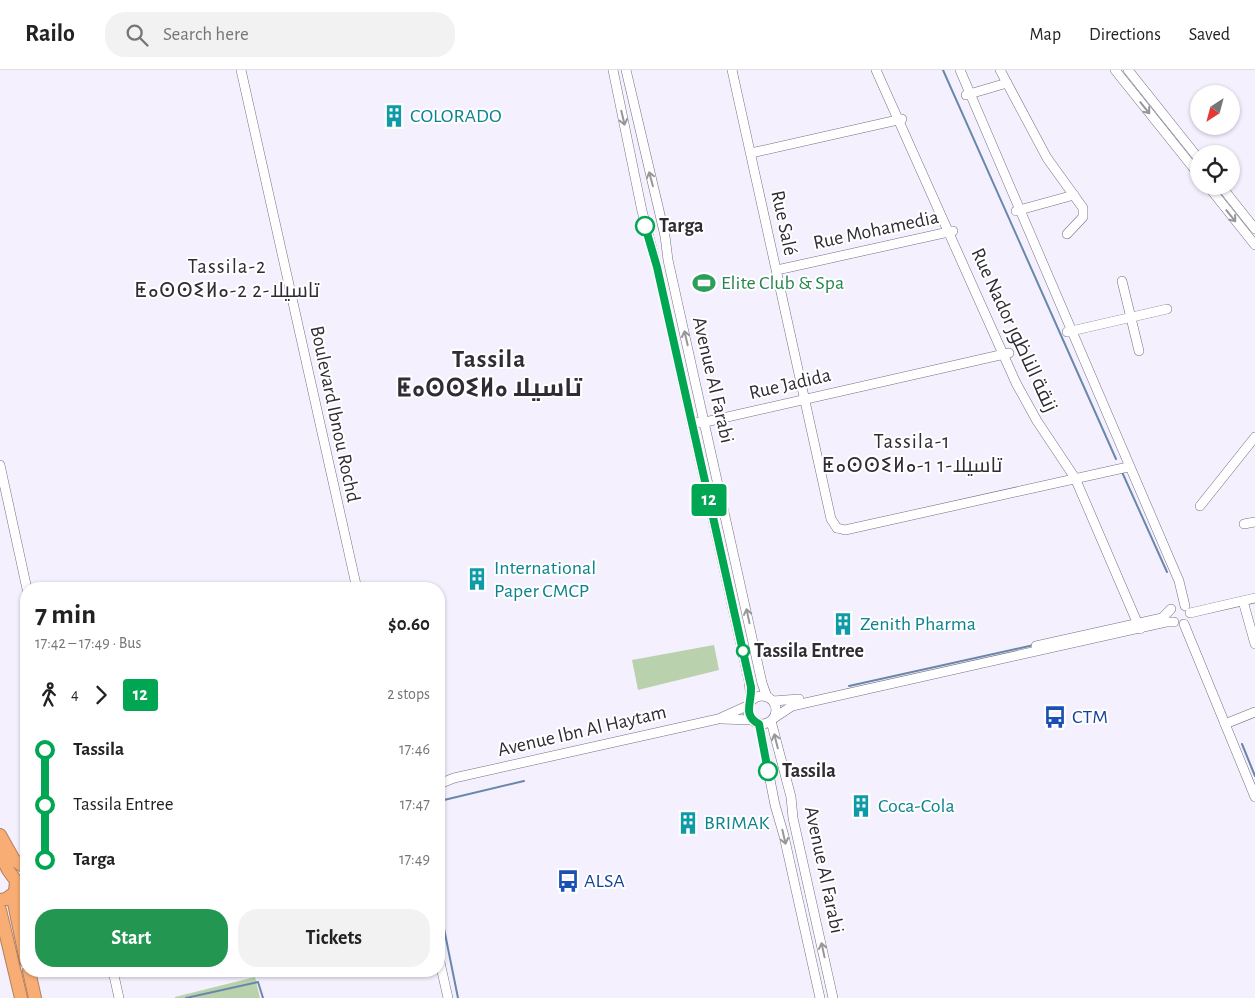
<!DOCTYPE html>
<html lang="en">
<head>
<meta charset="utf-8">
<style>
	body { margin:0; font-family:"Alegreya Sans",Cairo,"Noto Sans Tifinagh",sans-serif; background:#f2f2f2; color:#222; height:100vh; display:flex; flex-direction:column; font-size:19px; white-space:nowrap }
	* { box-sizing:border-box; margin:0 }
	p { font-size:16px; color:#767676 }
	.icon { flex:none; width:28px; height:28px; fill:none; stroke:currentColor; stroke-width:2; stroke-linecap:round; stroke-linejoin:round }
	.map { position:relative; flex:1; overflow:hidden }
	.sheet { position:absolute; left:20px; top:512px; width:425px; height:395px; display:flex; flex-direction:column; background:#fff; border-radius:20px; box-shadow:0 1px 4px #0004 }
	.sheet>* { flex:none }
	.badge { padding:0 10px; border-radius:4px; font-size:18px; line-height:32px }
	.needle { width:32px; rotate:216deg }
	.fabs { position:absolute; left:1190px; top:15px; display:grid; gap:10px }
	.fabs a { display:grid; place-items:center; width:50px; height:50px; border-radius:50%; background:#fff; box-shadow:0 1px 4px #0004; font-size:25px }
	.map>.badge { position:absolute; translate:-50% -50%; box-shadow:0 0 0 2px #fff }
	.legs { display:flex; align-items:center; gap:8px; height:55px; padding:0 15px; font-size:16px }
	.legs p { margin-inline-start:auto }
	.summary { display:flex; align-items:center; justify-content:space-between; height:85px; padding:0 15px }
	h1 { font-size:28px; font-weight:600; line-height:38px }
	.primary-button { display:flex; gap:10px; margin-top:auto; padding:10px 15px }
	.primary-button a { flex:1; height:58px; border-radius:20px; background:#239752; color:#fff; font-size:20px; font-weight:600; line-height:58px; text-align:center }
	.primary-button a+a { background:#f2f2f2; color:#222 }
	ul { padding:0 15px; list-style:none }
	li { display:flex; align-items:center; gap:18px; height:55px; font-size:19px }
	li i { display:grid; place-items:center; width:8px; height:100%; margin:0 6px; background:currentColor }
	li i::after { content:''; width:12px; height:12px; margin:-6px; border:4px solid; border-radius:50%; background:#fff }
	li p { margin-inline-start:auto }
	li:first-child i { background:linear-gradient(#0000 50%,currentColor 0) }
	li:last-child i { background:linear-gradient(currentColor 50%,#0000 0) }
	header { display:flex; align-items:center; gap:30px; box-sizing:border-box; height:70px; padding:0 25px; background:#fff; border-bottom:1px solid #e0e0e0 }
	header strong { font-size:24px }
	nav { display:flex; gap:28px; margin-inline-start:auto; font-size:18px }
	.search { width:350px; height:45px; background:#f2f2f2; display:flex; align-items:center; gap:12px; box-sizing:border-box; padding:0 18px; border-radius:20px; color:#767676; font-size:19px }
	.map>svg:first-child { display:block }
	.green { fill:#b9d2ad }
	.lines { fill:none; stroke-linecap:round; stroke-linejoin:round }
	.stream { stroke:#6887ab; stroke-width:2 }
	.minor-casing { stroke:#766f82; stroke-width:10 }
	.highway-casing { stroke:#b2805e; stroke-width:14 }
	.minor { stroke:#fff; stroke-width:9 }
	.highway { stroke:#f8ad74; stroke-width:12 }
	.oneway { stroke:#97969a }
	.line-1-casing { stroke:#fff; stroke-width:11 }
	.line-1 { stroke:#00a651; stroke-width:8 }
	.stop-1-dot { fill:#fff; stroke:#00a651; stroke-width:2.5 }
	.labels { text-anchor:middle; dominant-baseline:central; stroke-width:4; stroke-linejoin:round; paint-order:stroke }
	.culture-label { font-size:20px; fill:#0d838f; stroke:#fff; text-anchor:start }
	.street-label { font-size:20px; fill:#2f2c34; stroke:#fff }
	.stop-label { font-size:20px; font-weight:bold; fill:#2f2c34; stroke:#fff; text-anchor:start }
	.leisure-label { font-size:20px; fill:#27864d; stroke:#fff; text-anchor:start }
	.transit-label { font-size:20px; fill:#164399; stroke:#fff; text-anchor:start }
	.neighbourhood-label { font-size:21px; letter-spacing:1px; fill:#2f2c34; stroke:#fff }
	.district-label { font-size:25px; font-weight:bold; letter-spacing:1px; fill:#2f2c34; stroke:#fff }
</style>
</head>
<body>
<header>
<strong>Railo</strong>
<div class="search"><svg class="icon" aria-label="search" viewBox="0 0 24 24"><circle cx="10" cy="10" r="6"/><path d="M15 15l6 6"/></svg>Search here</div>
<nav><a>Map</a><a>Directions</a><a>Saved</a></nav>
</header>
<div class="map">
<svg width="1255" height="928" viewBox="0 0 1255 928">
	<rect width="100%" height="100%" fill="#f5f0fe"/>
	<g class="green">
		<path d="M 714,575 L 719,600 L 638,620 L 632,590 Z"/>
		<path d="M 255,907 L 260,928 L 175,928 L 175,927 Z"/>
	</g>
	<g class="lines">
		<g class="stream">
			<path d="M 943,0 L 1116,389"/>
			<path d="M 1122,402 L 1167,502"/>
			<path d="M 849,616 L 1034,575"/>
			<path d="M 1242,674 L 1255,706"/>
			<path d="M 439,738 L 444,730 L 524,711"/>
			<path d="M 439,834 L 458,928"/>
			<path d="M 186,928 L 258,912 L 263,928"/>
		</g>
		<defs>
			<g id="minor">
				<path d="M 241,0 L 357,519"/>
				<path d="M 613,0 L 642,141 L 657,197 L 749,611 L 751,631"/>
				<path d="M 626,0 L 665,166 L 668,190 L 762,613 L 767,627"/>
				<path d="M 732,0 L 831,449 L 837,458"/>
				<path d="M 876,0 L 1016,313 L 1037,351 L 1075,408 L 1140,559"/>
				<path d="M 960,0 L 1179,511 L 1185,536"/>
				<path d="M 1000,0 L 1047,88 L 1083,138 L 1083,147 L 1067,164"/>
				<path d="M 1115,0 L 1199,105"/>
				<path d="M 1128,0 L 1199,89"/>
				<path d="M 966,25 L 1007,13"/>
				<path d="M 751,83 L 902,49"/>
				<path d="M 1208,116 L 1255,175"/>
				<path d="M 1221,116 L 1255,159"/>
				<path d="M 1016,141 L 1074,125"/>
				<path d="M 777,200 L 953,161"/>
				<path d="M 1122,211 L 1139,281"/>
				<path d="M 1067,262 L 1167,239"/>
				<path d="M 691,351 L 701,353 L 1009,283"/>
				<path d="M 0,395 L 27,519"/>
				<path d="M 1200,436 L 1255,367"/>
				<path d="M 1244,454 L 1255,452"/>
				<path d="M 837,458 L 845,460 L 1128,397"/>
				<path d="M 1243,531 L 1255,574"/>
				<path d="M 1190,543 L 1255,528"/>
				<path d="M 1184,554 L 1255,727"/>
				<path d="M 1036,576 L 1162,548 L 1171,539"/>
				<circle cx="762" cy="640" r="14"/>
				<path d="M 773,631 L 799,629"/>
				<path d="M 774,648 L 792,636 L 1166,552 L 1174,552"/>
				<path d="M 721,649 L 752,650"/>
				<path d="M 771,651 L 791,727 L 793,748 L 833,928"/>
				<path d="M 759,654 L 775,735 L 784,766 L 820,928"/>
				<path d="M 1225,654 L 1255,642"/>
				<path d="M 439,714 L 454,708 L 718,649 L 749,635"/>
				<path d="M 16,820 L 26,815"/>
				<path d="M 439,888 L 448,928"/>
				<path d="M 113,901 L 119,928"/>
			</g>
			<g id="highway">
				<path d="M 0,765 L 14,790 L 26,798"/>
				<path d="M 0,783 L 8,800 L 16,811 L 14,833 L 26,891"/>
				<path d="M 0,830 L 6,829 L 13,824"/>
				<path d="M 0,840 L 21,928"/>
				<path d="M 20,853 L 26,831"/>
				<path d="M 29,901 L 35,928"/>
			</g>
		</defs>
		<use href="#minor" class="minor-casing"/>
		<use href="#highway" class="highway-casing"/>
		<use href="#minor" class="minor"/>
		<use href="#highway" class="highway"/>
	</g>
	<defs><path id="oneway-shaft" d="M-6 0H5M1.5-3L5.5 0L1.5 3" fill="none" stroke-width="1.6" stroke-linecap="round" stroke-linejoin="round" transform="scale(1.25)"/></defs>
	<g class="oneway">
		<use href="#oneway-shaft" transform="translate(1145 38) rotate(51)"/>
		<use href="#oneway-shaft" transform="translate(623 48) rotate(77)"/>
		<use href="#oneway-shaft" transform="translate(651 109) rotate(-105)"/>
		<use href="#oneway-shaft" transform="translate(1231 146) rotate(51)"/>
		<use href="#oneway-shaft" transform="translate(686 268) rotate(-103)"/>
		<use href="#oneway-shaft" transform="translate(748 546) rotate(-102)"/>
		<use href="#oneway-shaft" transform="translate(776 671) rotate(-104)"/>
		<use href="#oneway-shaft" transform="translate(784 767) rotate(77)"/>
		<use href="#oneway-shaft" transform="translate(823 880) rotate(-102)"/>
	</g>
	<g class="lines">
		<defs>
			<path id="line-1" d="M 645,156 L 657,197 L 751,617 C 752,633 742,645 759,654 L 768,701"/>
		</defs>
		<use href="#line-1" class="line-1-casing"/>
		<use href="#line-1" class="line-1"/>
	</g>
	<defs>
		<symbol id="building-bare" viewBox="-9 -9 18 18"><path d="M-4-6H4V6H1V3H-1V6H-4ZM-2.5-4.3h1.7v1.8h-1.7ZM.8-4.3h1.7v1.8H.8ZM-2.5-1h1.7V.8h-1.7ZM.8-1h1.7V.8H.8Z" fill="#0f9aa8" stroke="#fff" stroke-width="2.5" paint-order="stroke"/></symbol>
		<symbol id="stadium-bare" viewBox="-9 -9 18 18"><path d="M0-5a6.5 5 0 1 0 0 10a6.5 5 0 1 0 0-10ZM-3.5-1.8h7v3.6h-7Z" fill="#2e9e5b" stroke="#fff" stroke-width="2.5" paint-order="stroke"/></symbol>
		<symbol id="bus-bare" viewBox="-9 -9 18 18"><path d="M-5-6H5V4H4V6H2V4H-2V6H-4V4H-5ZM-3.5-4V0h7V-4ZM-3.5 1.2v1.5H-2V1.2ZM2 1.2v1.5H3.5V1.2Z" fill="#1a4fb4" stroke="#fff" stroke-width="2.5" paint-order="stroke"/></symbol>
	</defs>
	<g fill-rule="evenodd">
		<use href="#building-bare" x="378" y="30" width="32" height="32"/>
		<use href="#stadium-bare" x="688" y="197" width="32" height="32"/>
		<use href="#building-bare" x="461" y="493" width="32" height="32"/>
		<use href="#building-bare" x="827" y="538" width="32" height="32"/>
		<use href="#bus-bare" x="1039" y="631" width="32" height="32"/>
		<use href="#building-bare" x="845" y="720" width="32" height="32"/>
		<use href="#building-bare" x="672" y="737" width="32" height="32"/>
		<use href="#bus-bare" x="552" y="795" width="32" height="32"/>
	</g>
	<g class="stop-1-dot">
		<circle cx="645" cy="156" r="9"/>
		<circle cx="743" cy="581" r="6"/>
		<circle cx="768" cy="701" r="9"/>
	</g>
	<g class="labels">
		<g class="culture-label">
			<text x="410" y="46">COLORADO</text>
			<text x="494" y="498">International<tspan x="494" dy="23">Paper CMCP</tspan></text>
			<text x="860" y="554">Zenith Pharma</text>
			<text x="878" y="736">Coca-Cola</text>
			<text x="704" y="753">BRIMAK</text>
		</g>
		<g class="street-label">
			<text transform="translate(784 153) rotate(78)">Rue Salé</text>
			<text transform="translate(876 160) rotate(-12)">Rue Mohamedia</text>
			<text transform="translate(1014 260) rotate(65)">Rue Nador زنقة الناظور</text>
			<text transform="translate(713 310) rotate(77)">Avenue Al Farabi</text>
			<text transform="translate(790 314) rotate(-13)">Rue Jadida</text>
			<text transform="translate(335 344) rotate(78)">Boulevard Ibnou Rochd</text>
			<text transform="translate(582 661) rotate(-13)">Avenue Ibn Al Haytam</text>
			<text transform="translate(824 800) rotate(78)">Avenue Al Farabi</text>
		</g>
		<g class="stop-label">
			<text x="659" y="156">Targa</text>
			<text x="754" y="581">Tassila Entree</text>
			<text x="782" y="701">Tassila</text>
		</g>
		<g class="leisure-label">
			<text x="721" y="213">Elite Club &amp; Spa</text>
		</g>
		<g class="transit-label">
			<text x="1072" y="647">CTM</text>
			<text x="584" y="811">ALSA</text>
		</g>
		<g class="neighbourhood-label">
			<text x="227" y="196">Tassila-2<tspan x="227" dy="24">ⵟⴰⵙⵙⵉⵍⴰ-2 2-تاسيلا</tspan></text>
			<text x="912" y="371">Tassila-1<tspan x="912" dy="24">ⵟⴰⵙⵙⵉⵍⴰ-1 1-تاسيلا</tspan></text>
		</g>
		<g class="district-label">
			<text x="489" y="289">Tassila<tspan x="489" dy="29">ⵟⴰⵙⵙⵉⵍⴰ تاسيلا</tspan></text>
		</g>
	</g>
</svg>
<div class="fabs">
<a><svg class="needle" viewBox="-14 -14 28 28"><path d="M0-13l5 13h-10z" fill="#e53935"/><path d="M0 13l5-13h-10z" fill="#767676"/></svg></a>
<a><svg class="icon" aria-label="locate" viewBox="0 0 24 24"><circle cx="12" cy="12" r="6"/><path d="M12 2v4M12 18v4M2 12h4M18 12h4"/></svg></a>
</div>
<b class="badge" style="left:709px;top:430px;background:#00a651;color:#fff">12</b>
<section class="sheet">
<div class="summary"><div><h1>7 min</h1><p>17:42 – 17:49 · Bus</p></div><b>$0.60</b></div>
<div class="legs"><svg class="icon" aria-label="walk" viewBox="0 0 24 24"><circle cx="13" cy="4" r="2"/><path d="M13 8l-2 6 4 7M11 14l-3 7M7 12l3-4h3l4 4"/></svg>4<svg class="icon" aria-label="forward" viewBox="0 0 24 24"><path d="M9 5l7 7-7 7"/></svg><b class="badge" style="background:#00a651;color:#fff">12</b><p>2 stops</p></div>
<ul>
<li><i style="color:#00a651"></i><b>Tassila</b><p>17:46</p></li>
<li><i style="color:#00a651"></i><span>Tassila Entree</span><p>17:47</p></li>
<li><i style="color:#00a651"></i><b>Targa</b><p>17:49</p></li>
</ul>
<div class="primary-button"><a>Start</a><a>Tickets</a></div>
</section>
</div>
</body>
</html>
